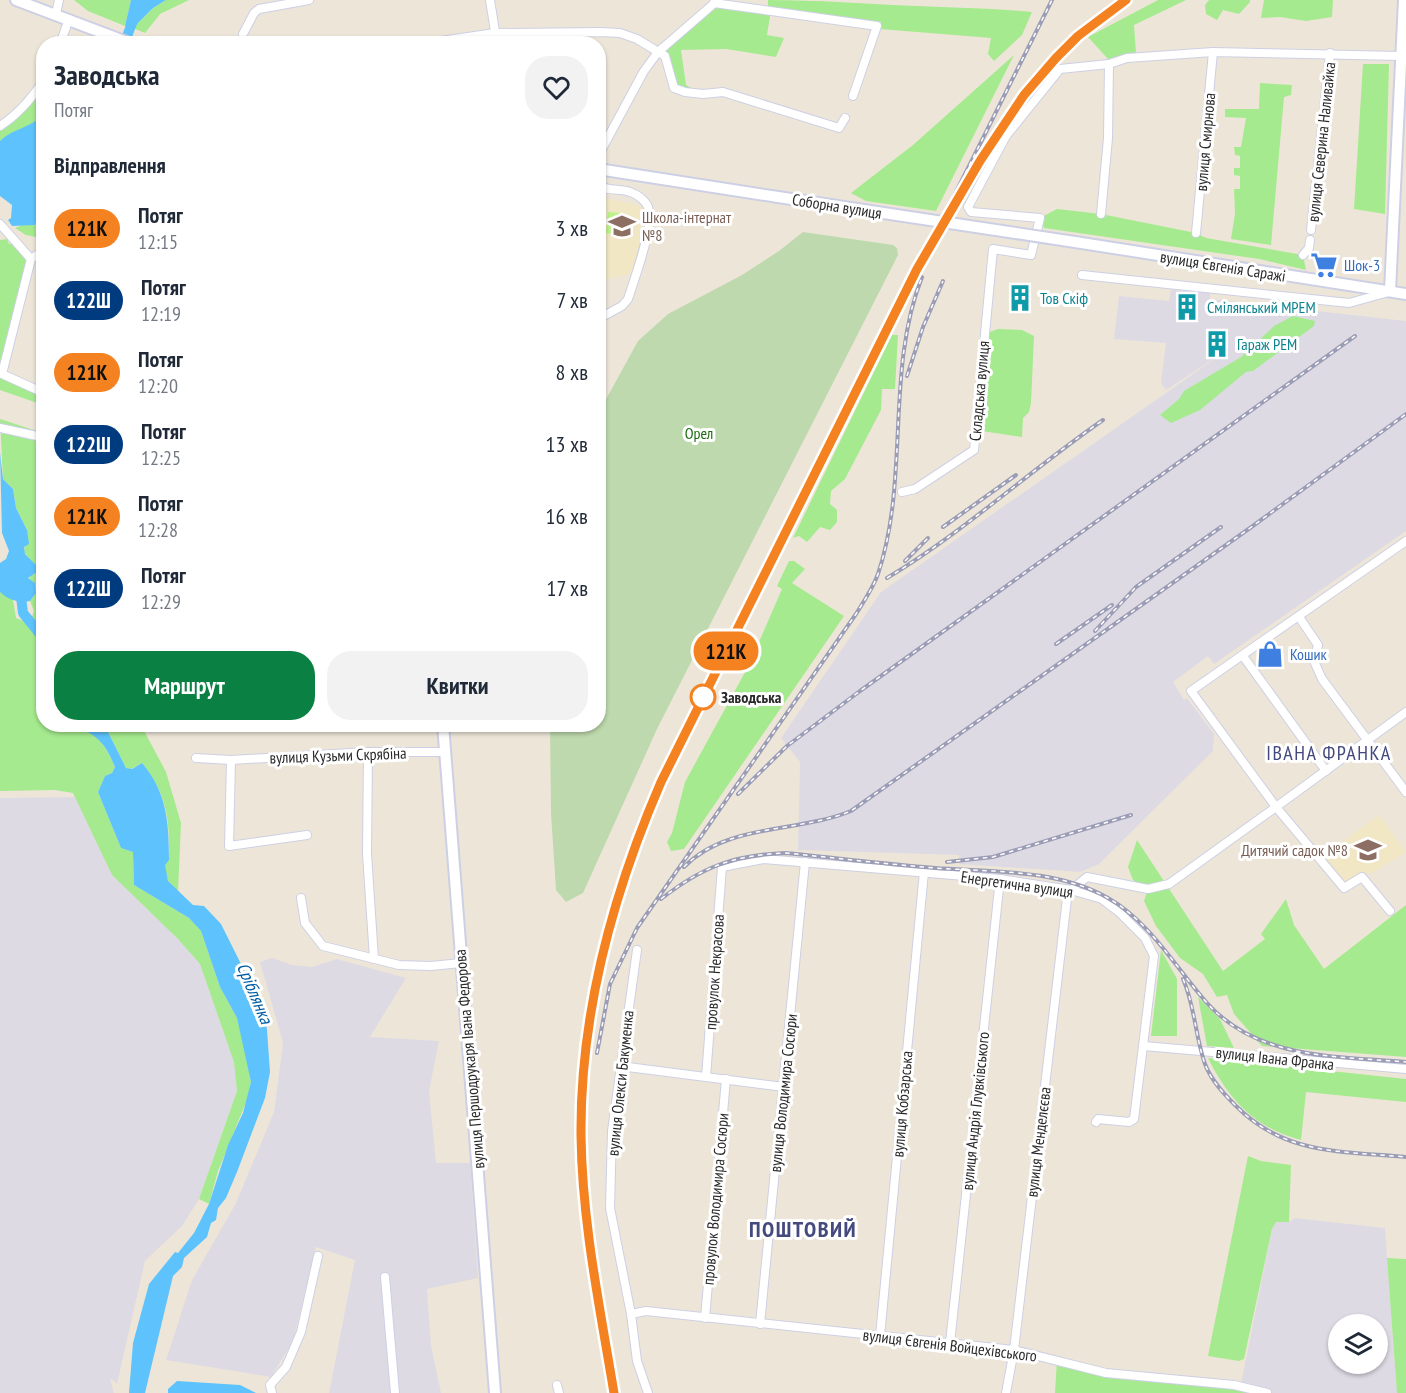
<!DOCTYPE html>
<html lang="uk">
<head>
<meta charset="utf-8">
<style>
	body { margin:0; font-family:"PT Sans Narrow",sans-serif; background:#f2f2f3; color:#1f2937; height:100vh; display:flex; flex-direction:column; font-size:22px; white-space:nowrap }
	* { box-sizing:border-box; margin:0 }
	p { font-size:20px; color:#747a83 }
	.icon { flex:none; width:33px; height:33px; fill:none; stroke:currentColor; stroke-width:2; stroke-linecap:round; stroke-linejoin:round }
	.map { position:relative; flex:1; overflow:hidden }
	.panel { position:absolute; left:36px; top:36px; width:570px; height:696px; display:flex; flex-direction:column; background:#fff; border-radius:24px; box-shadow:0 2px 4px #0004 }
	.panel>* { flex:none }
	.badge { padding:0 12px; border-radius:20px; font-size:21px; line-height:39px }
	.tools { position:absolute; left:1328px; top:1314px; display:grid; gap:12px }
	.tools a { display:grid; place-items:center; width:60px; height:60px; border-radius:50%; background:#fff; box-shadow:0 2px 4px #0004; font-size:30px }
	.map>.badge { position:absolute; translate:-50% -50%; box-shadow:0 0 0 3px #fff }
	h2 { padding:0 18px; font-size:22px; line-height:54px }
	.round { display:grid; place-items:center; flex:none; width:63px; height:63px; border-radius:24px; background:#f2f2f3 }
	.head { display:flex; align-items:center; justify-content:space-between; height:102px; padding:0 18px }
	h1 { font-size:28px; font-weight:600; line-height:45px }
	.primary-button { display:flex; gap:12px; margin-top:auto; padding:12px 18px }
	.primary-button a { flex:1; height:69px; border-radius:24px; background:#0b8043; color:#fff; font-size:24px; font-weight:600; line-height:69px; text-align:center }
	.primary-button a+a { background:#f2f2f3; color:#1f2937 }
	ul { padding:0; list-style:none }
	li { display:flex; align-items:center; gap:18px; height:72px; padding:0 18px }
	li div { flex:1 }
	li b { display:block; font-size:22px }
	li em { font-style:normal }
	li .badge { min-width:66px; font-weight:700; text-align:center }
	.map>svg:first-child { display:block }
	.industrial { fill:#dedae4; fill-rule:evenodd }
	.education { fill:#f1e7c5 }
	.green { fill:#a5ea8e }
	.cemetery { fill:#bed9ad }
	.pitch { fill:#bcf388 }
	.water { fill:#5ec3fc }
	.lines { fill:none; stroke-linecap:round; stroke-linejoin:round }
	.river { stroke:#5ec3fc; stroke-width:10 }
	.street-casing { stroke:#cdd0e4; stroke-width:10 }
	.secondary-casing { stroke:#cdd0e4; stroke-width:14 }
	.street { stroke:#fff; stroke-width:8 }
	.secondary { stroke:#fff; stroke-width:10 }
	.rail-casing { stroke:#9b9cb5; stroke-width:4 }
	.rail { stroke:#fff; stroke-width:1.5; stroke-dasharray:4.5; stroke-linecap:butt }
	.secondary-bridge-casing { stroke:#cdd0e4; stroke-width:14; stroke-linecap:butt }
	.secondary-bridge { stroke:#fff; stroke-width:10 }
	.line-casing { stroke:#fff; stroke-width:14 }
	.line { stroke:#f58220; stroke-width:9 }
	.stop-dot { fill:#fff; stroke:#f58220; stroke-width:3 }
	.labels { text-anchor:middle; dominant-baseline:central; stroke-width:6; stroke-linejoin:round; paint-order:stroke }
	.street-label { font-size:16px; fill:#292929; stroke:#fff }
	.education-label { font-size:16px; fill:#785e54; stroke:#fff; text-anchor:start }
	.shop-label { font-size:16px; fill:#366cbe; stroke:#fff; text-anchor:start }
	.culture-label { font-size:16px; fill:#0d838f; stroke:#fff; text-anchor:start }
	.park-label { font-size:16px; fill:#1c6d11; stroke:#fff }
	.stop-label { font-size:16px; font-weight:bold; fill:#292929; stroke:#fff; text-anchor:start }
	.water-label { font-size:18px; font-style:italic; fill:#005da5; stroke:#fff }
	.quarter-label { font-size:20px; letter-spacing:1.5px; fill:#44497e; stroke:#fff }
	.district-label { font-size:22px; font-weight:bold; letter-spacing:1.5px; fill:#44497e; stroke:#fff }
</style>
</head>
<body>
<div class="map">
<svg width="1406" height="1393" viewBox="0 0 1406 1393">
	<rect width="100%" height="100%" fill="#ede6d8"/>
	<g class="industrial">
		<path d="M 1171,290 L 1210,292 L 1210,299 L 1406,321 L 1406,531 L 1214,664 L 1208,656 L 1173,682 L 1184,700 L 1187,698 L 1214,734 L 1213,751 L 1099,864 L 1080,872 L 959,864 L 959,855 L 798,850 L 800,762 L 781,738 L 881,592 L 1223,353 L 1166,390 L 1161,383 L 1166,343 L 1114,339 L 1119,296 L 1169,301 Z"/>
		<path d="M 76,797 L 112,875 L 178,939 L 200,964 L 235,1062 L 237,1091 L 199,1199 L 182,1226 L 145,1261 L 117,1384 L 110,1378 L 114,1393 L 0,1393 L 0,798 Z"/>
		<path d="M 272,958 L 292,965 L 312,967 L 337,959 L 406,978 L 370,1037 L 439,1041 L 429,1091 L 436,1163 L 470,1163 L 478,1278 L 427,1289 L 431,1345 L 441,1393 L 329,1393 L 355,1260 L 316,1247 L 293,1341 L 271,1377 L 166,1360 L 192,1280 L 236,1203 L 274,1112 L 283,1043 L 260,962 Z"/>
		<path d="M 1295,1218 L 1385,1228 L 1397,1393 L 1267,1393 L 1241,1384 L 1272,1229 L 1276,1222 L 1289,1222 ZM 1338,1324 L 1377,1324 L 1377,1364 L 1338,1364 Z"/>
	</g>
	<g class="education">
		<path d="M 598,197 L 643,206 L 647,210 L 635,269 L 631,274 L 599,281 Z"/>
		<path d="M 1379,815 L 1406,852 L 1372,873 L 1359,873 L 1346,883 L 1323,856 Z"/>
	</g>
	<g class="green">
		<path d="M 74,0 L 131,0 L 125,26 L 88,11 Z"/>
		<path d="M 166,0 L 189,0 L 160,14 L 145,33 L 133,28 L 153,8 Z"/>
		<path d="M 768,0 C 818,0 867,4 916,6 C 955,8 993,8 1032,12 L 1022,35 L 994,61 L 988,54 L 991,38 L 880,29 L 881,22 L 768,7 Z"/>
		<path d="M 1158,0 L 1186,0 L 1134,25 L 1136,53 L 1108,59 L 1088,37 Z"/>
		<path d="M 1209,0 L 1250,0 L 1250,2 L 1239,14 L 1223,10 L 1217,20 L 1206,14 L 1205,5 Z"/>
		<path d="M 1264,0 L 1333,0 L 1332,17 L 1306,21 L 1280,17 L 1261,18 Z"/>
		<path d="M 714,3 L 771,10 L 767,35 L 784,38 L 776,57 L 726,49 L 681,50 L 686,85 L 703,94 L 674,88 L 669,62 L 658,52 Z"/>
		<path d="M 1014,55 L 936,211 L 866,201 L 851,193 L 913,145 Z"/>
		<path d="M 1363,64 L 1389,64 L 1385,214 L 1354,209 Z"/>
		<path d="M 1260,83 L 1292,85 L 1291,95 L 1284,97 L 1271,245 L 1231,239 L 1235,214 L 1234,189 L 1240,189 L 1240,176 L 1234,175 L 1234,168 L 1240,168 L 1240,156 L 1235,155 L 1234,147 L 1241,147 L 1246,118 L 1225,117 L 1225,109 L 1259,109 Z"/>
		<path d="M 43,85 C 43,93 46,106 43,113 C 39,128 11,131 0,141 L 0,128 Z"/>
		<path d="M 1057,209 L 1101,214 L 1196,233 L 1206,238 L 1303,255 L 1306,270 L 1259,259 L 1044,228 L 1040,218 Z"/>
		<path d="M 43,210 L 43,230 L 36,237 L 26,235 L 15,228 L 36,220 L 38,214 Z"/>
		<path d="M 7,239 L 9,244 L 15,242 L 29,260 L 0,371 L 0,240 Z"/>
		<path d="M 1293,316 L 1315,321 L 1314,326 L 1253,371 L 1246,372 L 1200,410 L 1171,423 L 1160,415 L 1179,399 L 1184,391 L 1241,357 L 1274,326 Z"/>
		<path d="M 998,329 L 1022,330 L 1034,336 L 1031,403 L 1029,412 L 1023,418 L 1022,437 L 982,431 L 988,343 L 990,332 Z"/>
		<path d="M 892,335 L 898,335 L 895,389 L 882,389 L 881,410 L 845,479 L 831,491 L 830,504 L 837,510 L 837,522 L 830,530 L 820,527 L 807,542 L 799,536 L 793,538 Z"/>
		<path d="M 0,377 L 43,396 L 43,405 L 0,390 Z"/>
		<path d="M 0,419 L 43,433 L 44,724 C 83,725 99,729 115,767 L 112,773 L 105,776 L 98,792 L 121,848 L 133,852 L 134,885 L 189,918 L 201,931 L 220,987 L 237,1018 L 245,1048 L 251,1082 L 247,1100 L 218,1171 L 209,1204 L 199,1199 L 237,1091 L 234,1062 L 200,964 L 178,939 L 112,875 L 73,793 L 55,790 L 0,791 L 0,592 L 13,600 L 16,618 L 30,623 L 34,611 L 30,601 L 36,593 L 35,583 L 29,580 L 30,576 L 35,574 L 31,561 L 24,552 L 27,530 L 16,508 L 13,489 L 3,479 Z"/>
		<path d="M 789,561 L 794,561 L 805,569 L 792,583 L 844,616 L 684,849 L 671,851 L 667,842 L 672,833 L 685,782 L 749,665 L 782,589 L 777,586 Z"/>
		<path d="M 100,725 L 141,725 L 166,772 L 181,823 L 178,892 L 168,881 L 164,865 C 170,858 169,851 169,842 C 169,812 162,787 142,763 L 131,769 L 126,768 L 107,730 Z"/>
		<path d="M 1137,840 L 1223,971 L 1265,939 L 1261,934 L 1286,899 L 1294,925 L 1324,969 L 1406,905 L 1406,1057 L 1262,1046 L 1234,1014 L 1227,995 L 1217,997 L 1203,974 L 1180,958 L 1156,926 L 1144,901 L 1148,889 L 1133,880 L 1128,867 Z"/>
		<path d="M 1161,950 L 1177,979 L 1177,1036 L 1151,1036 Z"/>
		<path d="M 1198,997 L 1220,1019 L 1234,1048 L 1207,1046 Z"/>
		<path d="M 1208,1058 L 1406,1079 L 1406,1102 L 1306,1092 L 1301,1140 C 1255,1128 1229,1100 1208,1058 Z"/>
		<path d="M 1248,1156 L 1261,1161 L 1291,1165 L 1289,1222 L 1276,1222 L 1272,1229 L 1244,1359 L 1239,1361 L 1208,1356 Z"/>
		<path d="M 1387,1258 L 1406,1259 L 1406,1393 L 1397,1393 Z"/>
		<path d="M 1057,1360 L 1086,1369 L 1267,1393 L 1055,1393 Z"/>
	</g>
	<path class="cemetery" d="M 803,232 L 893,245 L 897,248 L 898,255 L 657,729 L 583,893 L 566,902 L 556,890 L 551,813 L 550,725 L 598,724 L 599,412 L 638,341 L 668,314 L 742,275 L 779,251 Z"/>
	<path class="pitch" d="M 608,212 L 621,213 L 619,235 L 606,233 Z"/>
	<g class="water">
		<path d="M 131,0 L 166,0 L 153,8 L 133,28 L 125,26 Z"/>
		<path d="M 43,114 L 43,210 L 38,214 L 35,225 L 12,226 L 8,220 L 11,218 L 12,205 L 0,196 L 0,141 C 13,128 32,128 43,114 Z"/>
		<path d="M 0,452 L 3,479 L 13,489 L 16,508 L 27,530 L 29,544 L 24,547 L 25,554 L 37,566 L 37,572 L 28,578 L 35,583 L 36,593 L 30,601 C 19,603 8,600 0,592 L 0,563 L 6,559 L 9,551 L 2,533 Z"/>
		<path d="M 75,725 L 100,725 L 107,730 L 126,768 L 132,769 L 142,763 C 167,792 169,823 169,860 L 165,865 L 168,881 L 193,905 L 204,906 L 221,924 L 264,1010 L 267,1030 L 270,1072 L 265,1098 L 237,1172 L 226,1198 L 218,1208 L 216,1220 L 211,1223 L 207,1237 L 184,1258 L 182,1267 L 173,1276 L 145,1393 L 129,1393 L 133,1343 L 149,1284 L 175,1252 L 178,1253 L 194,1233 L 209,1204 L 228,1145 L 243,1113 L 251,1082 L 237,1018 L 220,987 L 201,931 L 189,918 L 134,885 L 133,852 L 121,848 L 98,792 L 105,776 L 112,773 L 115,767 C 105,743 99,737 75,725 Z"/>
		<path d="M 177,1381 L 240,1385 L 256,1393 L 168,1393 L 168,1389 Z"/>
	</g>
	<g class="lines">
		<g class="river">
			<path d="M 124,44 L 141,0"/>
			<path d="M 20,589 L 23,613 L 40,634 L 44,642"/>
		</g>
		<defs>
			<g id="street">
				<path d="M 490,0 L 497,44"/>
				<path d="M 714,3 L 877,26 L 853,96"/>
				<path d="M 56,14 L 59,0"/>
				<path d="M 243,34 L 254,13 L 259,9 L 309,0"/>
				<path d="M 60,44 L 69,19"/>
				<path d="M 420,44 L 495,33 L 601,32 L 620,33 L 637,39 L 665,56 L 674,88 L 685,92 L 703,94 L 723,92 L 839,128 L 845,118"/>
				<path d="M 0,126 C 19,114 32,98 44,80"/>
				<path d="M 598,156 L 644,71 L 658,52 L 718,0"/>
				<path d="M 598,184 C 606,192 620,188 630,192 C 637,194 645,200 648,207 C 655,224 634,280 628,299 L 622,306 L 598,319"/>
				<path d="M 1101,214 L 1108,138 L 1109,64"/>
				<path d="M 0,224 L 31,259"/>
				<path d="M 1311,230 L 1330,53"/>
				<path d="M 1196,233 L 1213,52"/>
				<path d="M 44,250 L 31,259 L 2,374 L 44,393"/>
				<path d="M 1303,255 L 1309,248 L 1310,240"/>
				<path d="M 1082,275 L 1349,303 L 1389,292"/>
				<path d="M 0,428 L 37,436"/>
				<path d="M 902,492 L 915,489 L 974,450 L 993,249 L 1031,255 L 1040,218 L 971,212 L 968,207 L 1006,136 L 1060,69 L 1109,64 L 1127,58 L 1213,52 L 1401,56"/>
				<path d="M 1406,541 L 1191,691 L 1276,807 L 1406,712"/>
				<path d="M 1299,617 L 1318,645 L 1314,661 L 1322,679 L 1406,792"/>
				<path d="M 1243,656 L 1326,771"/>
				<path d="M 368,752 L 367,854 L 374,959"/>
				<path d="M 196,758 L 231,760 L 368,752 L 445,752"/>
				<path d="M 231,760 L 229,846 L 307,835"/>
				<path d="M 1071,890 L 1087,877 L 1148,889 L 1169,884 L 1276,807 L 1344,888 L 1362,877 L 1390,911"/>
				<path d="M 301,898 L 305,923 L 323,946 L 399,965 L 431,966 L 461,963"/>
				<path d="M 637,950 L 612,1131 L 610,1208 L 631,1314 L 637,1361 L 648,1393"/>
				<path d="M 1144,1046 L 1406,1069"/>
				<path d="M 620,1066 L 784,1087"/>
				<path d="M 706,1077 L 722,867 L 764,859 L 1000,879 L 1071,890 L 1102,899 L 1119,912 L 1145,938 L 1154,956 L 1134,1119 L 1129,1122 L 1098,1119 L 1096,1122"/>
				<path d="M 385,1277 L 395,1393"/>
				<path d="M 631,1314 L 646,1311 L 1014,1350 L 1106,1373 L 1234,1385 L 1267,1393"/>
				<path d="M 705,1318 L 726,1079"/>
				<path d="M 760,1324 L 805,862"/>
				<path d="M 880,1336 L 924,872"/>
				<path d="M 950,1343 L 1000,879"/>
				<path d="M 557,1385 L 559,1393"/>
				<path d="M 272,1393 L 270,1385 L 286,1367 L 301,1332 L 318,1256"/>
				<path d="M 1006,1393 L 1014,1350 L 1068,890"/>
			</g>
			<g id="secondary">
				<path d="M 16,0 L 132,44"/>
				<path d="M 598,169 L 778,197"/>
				<path d="M 1075,242 L 1406,294"/>
				<path d="M 1390,291 L 1404,0"/>
				<path d="M 443,724 L 495,1393"/>
			</g>
		</defs>
		<use href="#street" class="street-casing"/>
		<use href="#secondary" class="secondary-casing"/>
		<use href="#street" class="street"/>
		<use href="#secondary" class="secondary"/>
		<defs>
			<g id="rail">
				<path d="M 976,168 C 1015,102 1062,44 1126,0"/>
				<path d="M 907,376 L 923,327 L 943,281"/>
				<path d="M 943,527 L 1016,475"/>
				<path d="M 905,561 L 928,538"/>
				<path d="M 887,578 C 964,532 1029,471 1103,420"/>
				<path d="M 1095,631 L 1136,587 L 1221,527"/>
				<path d="M 1056,644 L 1112,605"/>
				<path d="M 738,794 L 787,746 L 860,691 L 1355,336"/>
				<path d="M 947,862 L 993,857 L 1131,815"/>
				<path d="M 684,867 C 727,823 798,833 851,811 L 1250,528 L 1406,414"/>
				<path d="M 661,899 C 702,867 733,855 786,853 C 836,858 886,864 935,868 C 993,872 1057,869 1108,898 C 1150,922 1176,968 1207,1003 C 1258,1060 1337,1056 1406,1062"/>
				<path d="M 1183,979 C 1195,1006 1195,1036 1205,1064 C 1211,1080 1223,1093 1235,1105 C 1284,1155 1340,1151 1406,1157"/>
				<path d="M 597,1053 L 610,984 L 637,928 L 856,614 C 864,601 873,588 878,574 C 910,478 885,371 922,277"/>
				<path d="M 614,1393 C 600,1308 582,1222 581,1135 C 580,1013 613,893 661,782 L 1052,0"/>
			</g>
		</defs>
		<use href="#rail" class="rail-casing"/>
		<use href="#rail" class="rail"/>
		<defs>
			<path id="secondary-bridge" d="M 778,197 L 1075,242"/>
		</defs>
		<use href="#secondary-bridge" class="secondary-bridge-casing"/>
		<use href="#secondary-bridge" class="secondary-bridge"/>
	</g>
	<g class="lines">
		<defs>
			<path id="line" d="M 614,1393 C 600,1308 582,1222 581,1135 C 580,1013 613,893 661,782 L 917,269 L 980,161 L 1024,95 L 1056,58 L 1078,36 L 1126,0"/>
		</defs>
		<use href="#line" class="line-casing"/>
		<use href="#line" class="line"/>
	</g>
	<defs>
		<symbol id="school-bare" viewBox="-9 -9 18 18"><path d="M0-5L7-2L0 1L-7-2ZM-4 1L0 2.5L4 1V4Q0 6-4 4Z" fill="#8d6e63" stroke="#fff" stroke-width="2.5" paint-order="stroke"/></symbol>
		<symbol id="supermarket-bare" viewBox="-9 -9 18 18"><path d="M-6-5.5h2.5l.6 2H6L4.5 2H-2.5L-4.4-4H-6ZM-1.5 3.2a1.3 1.3 0 1 0 .1 0ZM3 3.2a1.3 1.3 0 1 0 .1 0Z" fill="#3f7fe0" stroke="#fff" stroke-width="2.5" paint-order="stroke"/></symbol>
		<symbol id="building-bare" viewBox="-9 -9 18 18"><path d="M-4-6H4V6H1V3H-1V6H-4ZM-2.5-4.3h1.7v1.8h-1.7ZM.8-4.3h1.7v1.8H.8ZM-2.5-1h1.7V.8h-1.7ZM.8-1h1.7V.8H.8Z" fill="#0f9aa8" stroke="#fff" stroke-width="2.5" paint-order="stroke"/></symbol>
		<symbol id="shop-bare" viewBox="-9 -9 18 18"><path d="M-5-2.5h2.3a2.7 3.5 0 0 1 5.4 0H5L5.5 6h-11ZM-1.5-2.5h3a1.5 2.3 0 0 0-3 0Z" fill="#3f7fe0" stroke="#fff" stroke-width="2.5" paint-order="stroke"/></symbol>
	</defs>
	<g fill-rule="evenodd">
		<use href="#school-bare" x="603" y="207" width="38" height="38"/>
		<use href="#supermarket-bare" x="1305" y="246" width="38" height="38"/>
		<use href="#building-bare" x="1001" y="279" width="38" height="38"/>
		<use href="#building-bare" x="1168" y="288" width="38" height="38"/>
		<use href="#building-bare" x="1198" y="325" width="38" height="38"/>
		<use href="#shop-bare" x="1251" y="635" width="38" height="38"/>
		<use href="#school-bare" x="1349" y="831" width="38" height="38"/>
	</g>
	<circle class="stop-dot" cx="703" cy="697" r="12"/>
	<g class="labels">
		<g class="street-label">
			<text transform="translate(1205 142) rotate(-85)">вулиця Смирнова</text>
			<text transform="translate(1321 142) rotate(-84)">вулиця Северина Наливайка</text>
			<text transform="translate(837 206) rotate(9)">Соборна вулиця</text>
			<text transform="translate(1223 266) rotate(9)">вулиця Євгенія Саражі</text>
			<text transform="translate(979 391) rotate(-85)">Складська вулиця</text>
			<text transform="translate(338 755) rotate(-2)">вулиця Кузьми Скрябіна</text>
			<text transform="translate(1017 884) rotate(8)">Енергетична вулиця</text>
			<text transform="translate(714 972) rotate(-86)">провулок Некрасова</text>
			<text transform="translate(1275 1058) rotate(6)">вулиця Івана Франка</text>
			<text transform="translate(469 1059) rotate(-95)">вулиця Першодрукаря Івана Федорова</text>
			<text transform="translate(620 1083) rotate(-84)">вулиця Олекси Бакуменка</text>
			<text transform="translate(783 1093) rotate(-84)">вулиця Володимира Сосюри</text>
			<text transform="translate(902 1104) rotate(-85)">вулиця Кобзарська</text>
			<text transform="translate(975 1111) rotate(-84)">вулиця Андрія Глувківського</text>
			<text transform="translate(1038 1142) rotate(-83)">вулиця Менделєєва</text>
			<text transform="translate(715 1199) rotate(-85)">провулок Володимира Сосюри</text>
			<text transform="translate(950 1345) rotate(7)">вулиця Євгенія Войцехівського</text>
		</g>
		<g class="education-label">
			<text x="642" y="217">Школа-інтернат<tspan x="642" dy="18">№8</tspan></text>
			<text x="1348" y="850" text-anchor="end">Дитячий садок №8</text>
		</g>
		<g class="shop-label">
			<text x="1344" y="265">Шок-3</text>
			<text x="1290" y="654">Кошик</text>
		</g>
		<g class="culture-label">
			<text x="1040" y="298">Тов Скіф</text>
			<text x="1207" y="307">Смілянський МРЕМ</text>
			<text x="1237" y="344">Гараж РЕМ</text>
		</g>
		<g class="park-label">
			<text x="699" y="433">Орел</text>
		</g>
		<g class="stop-label">
			<text x="721" y="697">Заводська</text>
		</g>
		<g class="water-label">
			<text transform="translate(255 993) rotate(67)">Сріблянка</text>
		</g>
		<g class="quarter-label">
			<text x="1329" y="753">ІВАНА ФРАНКА</text>
		</g>
		<g class="district-label">
			<text x="803" y="1229">ПОШТОВИЙ</text>
		</g>
	</g>
</svg>
<div class="tools">
<a><svg class="icon" aria-label="layers" viewBox="0 0 24 24"><path d="M12 4l9 5-9 5-9-5zM3 14l9 5 9-5"/></svg></a>
</div>
<b class="badge" style="left:726px;top:651px;background:#f58220;color:#111">121К</b>
<section class="panel">
<div class="head"><div><h1>Заводська</h1><p>Потяг</p></div><a class="round"><svg class="icon" aria-label="heart" viewBox="0 0 24 24"><path d="M12 20l-8-8c-3-5 5-10 8-4 3-6 11-1 8 4z"/></svg></a></div>
<h2>Відправлення</h2>
<ul>
<li><span class="badge" style="background:#f58220;color:#111">121К</span><div><b>Потяг</b><p>12:15</p></div><em>3 хв</em></li>
<li><span class="badge" style="background:#003b80;color:#fff">122Ш</span><div><b>Потяг</b><p>12:19</p></div><em>7 хв</em></li>
<li><span class="badge" style="background:#f58220;color:#111">121К</span><div><b>Потяг</b><p>12:20</p></div><em>8 хв</em></li>
<li><span class="badge" style="background:#003b80;color:#fff">122Ш</span><div><b>Потяг</b><p>12:25</p></div><em>13 хв</em></li>
<li><span class="badge" style="background:#f58220;color:#111">121К</span><div><b>Потяг</b><p>12:28</p></div><em>16 хв</em></li>
<li><span class="badge" style="background:#003b80;color:#fff">122Ш</span><div><b>Потяг</b><p>12:29</p></div><em>17 хв</em></li>
</ul>
<div class="primary-button"><a>Маршрут</a><a>Квитки</a></div>
</section>
</div>
</body>
</html>
